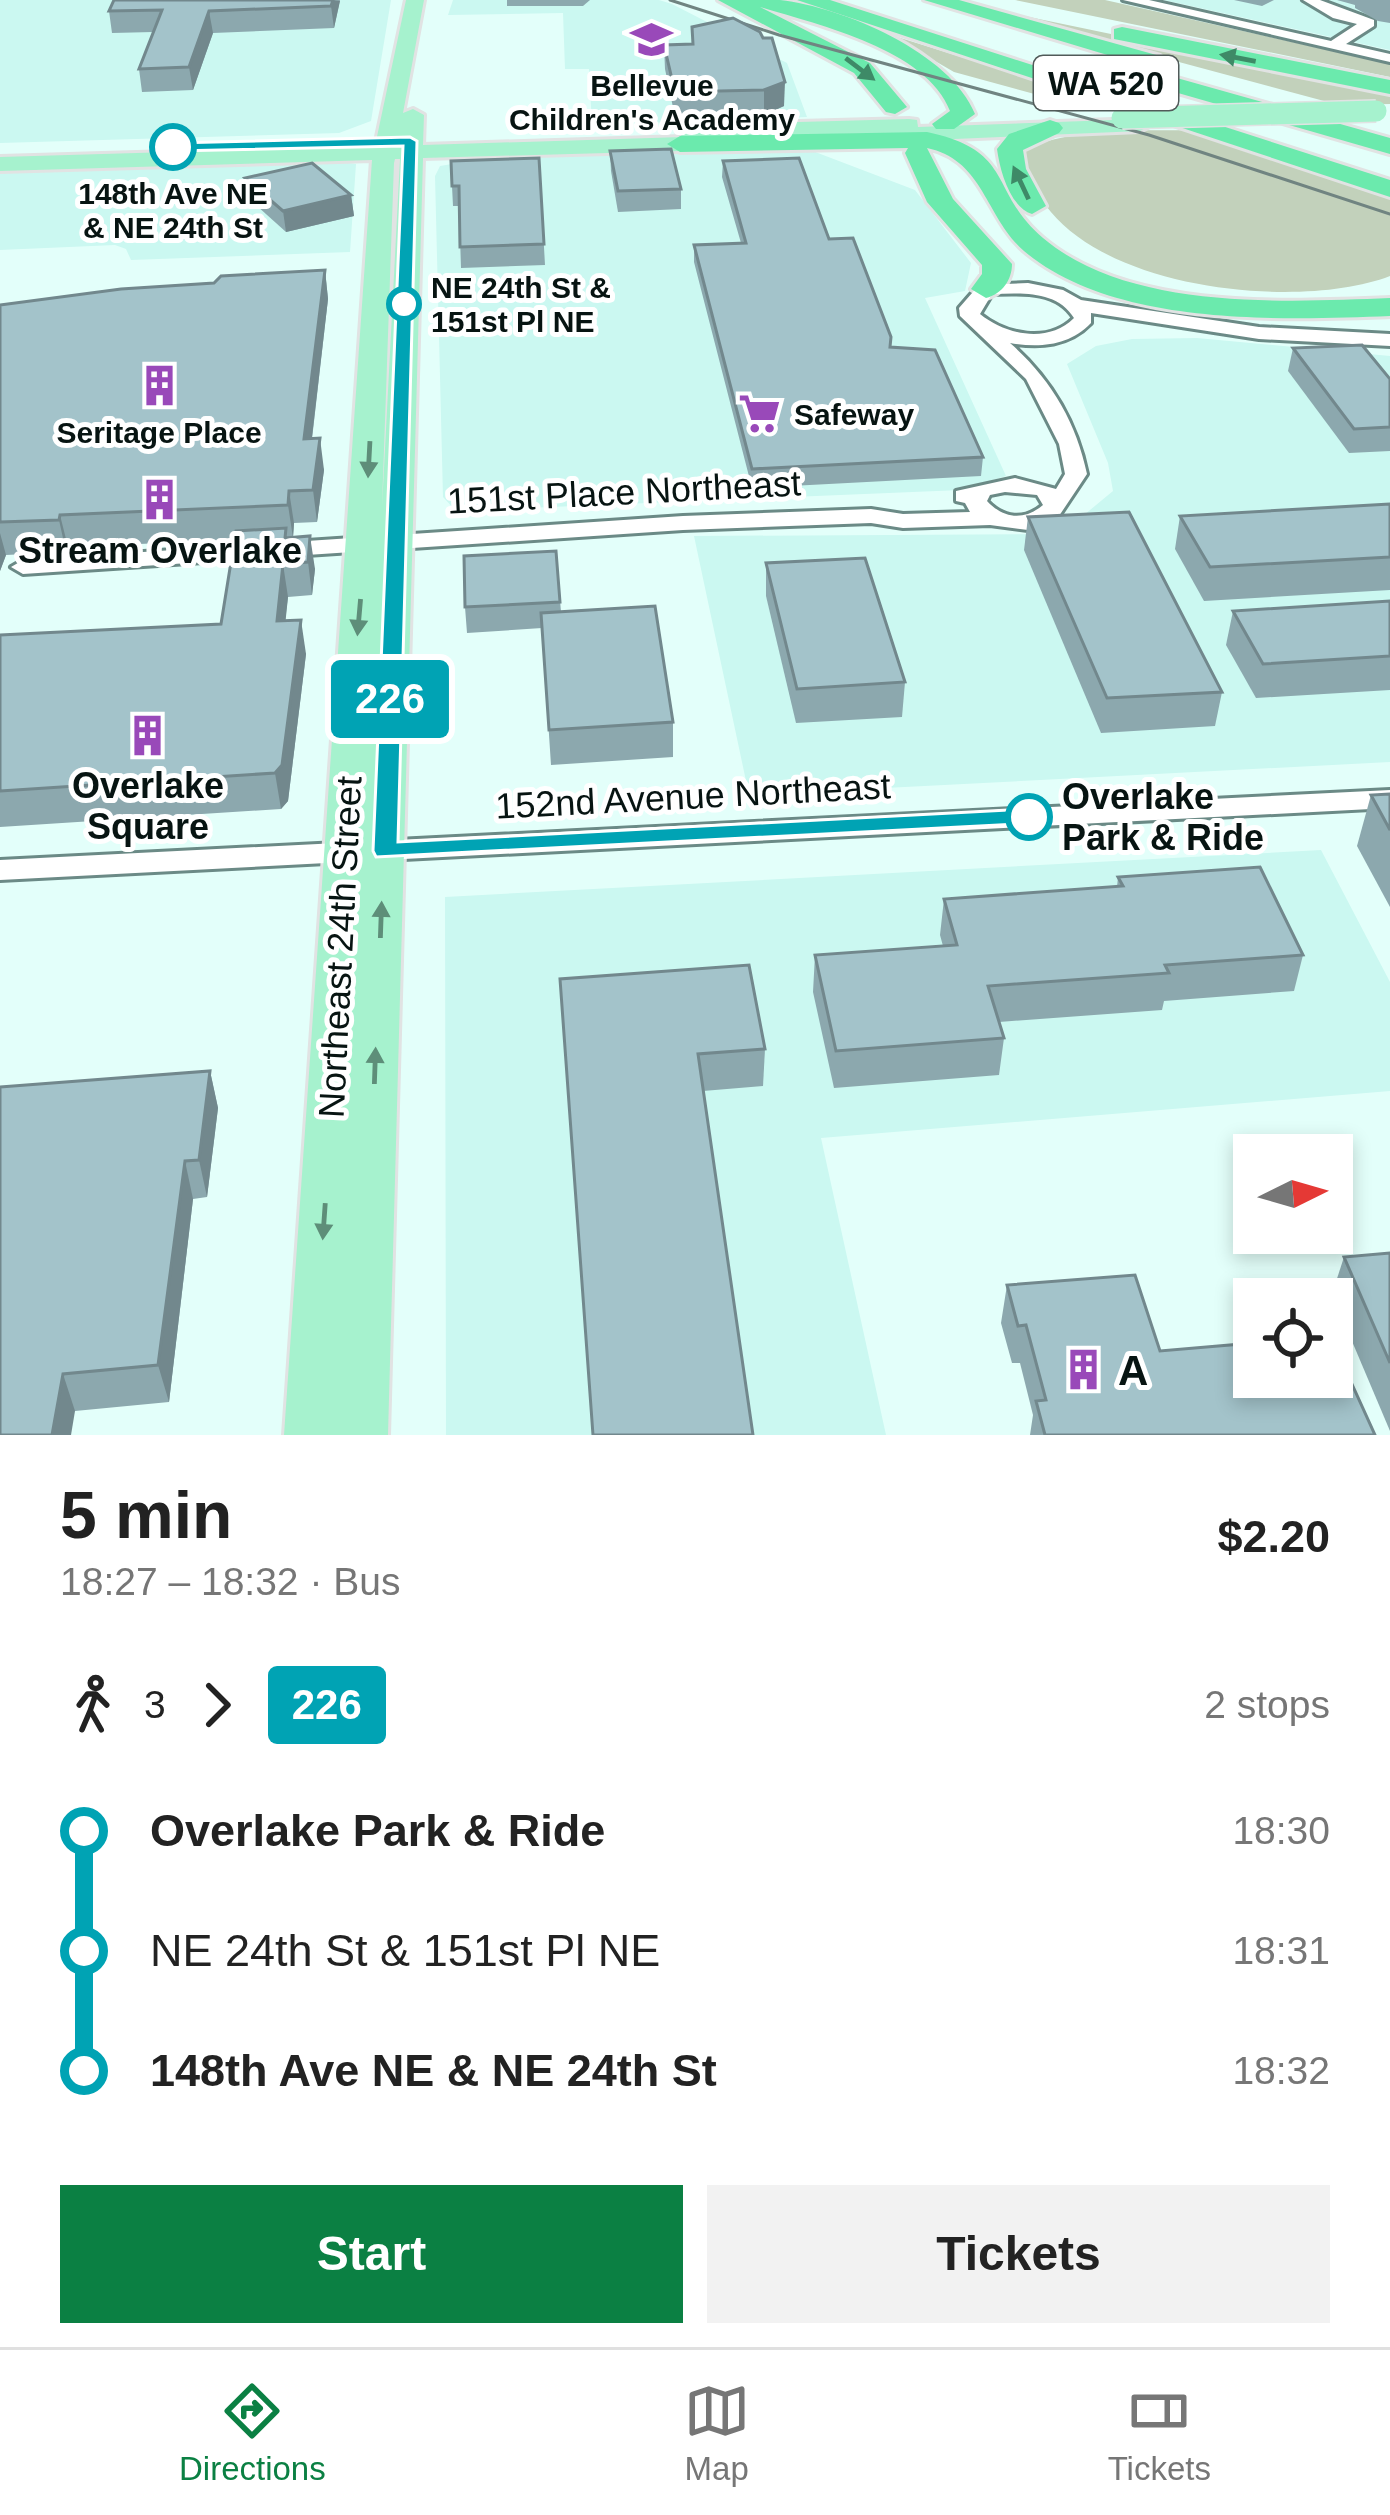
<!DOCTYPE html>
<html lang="en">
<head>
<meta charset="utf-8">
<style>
	body { margin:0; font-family:Arial,sans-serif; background:#f2f2f2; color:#222; height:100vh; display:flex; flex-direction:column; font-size:45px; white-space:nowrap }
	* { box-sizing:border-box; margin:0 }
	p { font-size:39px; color:#767676 }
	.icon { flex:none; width:66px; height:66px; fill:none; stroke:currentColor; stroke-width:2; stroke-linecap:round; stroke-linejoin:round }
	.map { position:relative; height:1435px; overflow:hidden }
	.sheet { display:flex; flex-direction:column; background:#fff; flex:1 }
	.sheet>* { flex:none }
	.badge { padding:0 24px; border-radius:9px; font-size:42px; line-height:78px }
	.needle { width:78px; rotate:85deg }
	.tools { position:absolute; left:1233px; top:1134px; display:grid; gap:24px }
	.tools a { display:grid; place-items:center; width:120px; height:120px; border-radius:0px; background:#fff; box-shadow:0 6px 18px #0003; font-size:60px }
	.map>.badge { position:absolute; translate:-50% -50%; box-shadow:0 0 0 6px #fff }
	.legs { display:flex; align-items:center; gap:18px; height:132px; padding:0 60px; font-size:39px }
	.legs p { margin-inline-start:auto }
	.summary { display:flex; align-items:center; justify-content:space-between; height:204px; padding:0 60px }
	h1 { font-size:66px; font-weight:800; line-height:90px }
	.action { display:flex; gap:24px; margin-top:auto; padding:24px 60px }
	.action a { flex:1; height:138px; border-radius:0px; background:#0b8043; color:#fff; font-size:48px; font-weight:800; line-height:138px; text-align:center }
	.action a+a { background:#f2f2f2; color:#222 }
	ul { padding:0 60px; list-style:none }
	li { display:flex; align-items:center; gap:42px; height:120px; font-size:45px }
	li i { display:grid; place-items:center; width:18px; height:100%; margin:0 15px; background:currentColor }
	li i::after { content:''; width:30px; height:30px; margin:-15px; border:9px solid; border-radius:50%; background:#fff }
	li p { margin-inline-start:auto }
	li:first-child i { background:linear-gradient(#0000 50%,currentColor 0) }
	li:last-child i { background:linear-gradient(currentColor 50%,#0000 0) }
	.tab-bar { display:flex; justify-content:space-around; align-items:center; height:168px; border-top:3px solid #e0e0e0; background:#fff; font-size:33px; color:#767676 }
	.tab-bar a { display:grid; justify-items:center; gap:6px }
	.tab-bar .selected { color:#0b8043 }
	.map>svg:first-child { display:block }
	.built { fill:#cbf8f1 }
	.green { fill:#c2d1bb }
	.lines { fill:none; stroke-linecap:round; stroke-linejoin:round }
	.minor-casing { stroke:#6b8a86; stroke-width:6 }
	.major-casing { stroke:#e1e3e3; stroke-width:6 }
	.highway-casing { stroke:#e1e3e3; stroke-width:6 }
	.minor { fill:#fff; fill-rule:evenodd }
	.major { fill:#a6f2ce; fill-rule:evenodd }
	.highway { fill:#6beaad; fill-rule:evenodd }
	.tram { stroke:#708481; stroke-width:3 }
	.major-bridge-casing { stroke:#e1e3e3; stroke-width:24; stroke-linecap:butt }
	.major-bridge { stroke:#a6f2ce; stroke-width:21 }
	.wall { fill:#8ca8ae }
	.shaded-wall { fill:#72888d }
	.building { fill:#a3c3ca; stroke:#72888d; stroke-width:3 }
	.oneway { fill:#3e8a67 }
	.oneway2 { fill:#5e8e79 }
	.line-1 { fill:#00a3b4; stroke:#fff; stroke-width:3 }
	.stop-1-dot { fill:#fff; stroke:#00a3b4; stroke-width:6 }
	.labels { text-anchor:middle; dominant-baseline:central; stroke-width:10; stroke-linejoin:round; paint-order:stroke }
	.far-poi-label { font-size:30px; font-weight:bold; fill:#071412; stroke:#fff }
	.far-stop-label { font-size:30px; font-weight:bold; fill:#071412; stroke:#fff }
	.shield { fill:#fff; stroke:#515a59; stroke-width:3 }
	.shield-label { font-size:33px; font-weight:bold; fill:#071412 }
	.street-label { font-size:36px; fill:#071412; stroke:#fff }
	.poi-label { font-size:36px; font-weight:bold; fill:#071412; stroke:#fff }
	.stop-label { font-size:36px; font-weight:bold; fill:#071412; stroke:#fff; text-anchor:start }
	.near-poi-label { font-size:42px; font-weight:bold; fill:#071412; stroke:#fff; text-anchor:start }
</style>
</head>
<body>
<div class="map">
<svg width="1390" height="1435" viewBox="0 0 1390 1435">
	<rect width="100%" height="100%" fill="#e3fffa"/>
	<g class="built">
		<path d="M 0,0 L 391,0 L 371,121 L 339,133 L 0,143 Z"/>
		<path d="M 453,0 L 659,0 L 672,4 L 787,63 L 807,117 L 592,125 L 589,69 L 565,69 L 563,13 L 448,15 Z"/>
		<path d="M 1164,0 L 1390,0 L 1390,50 Z"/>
		<path d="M 810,150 L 915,190 L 971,263 L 965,291 L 925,298 L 1006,476 L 961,490 L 456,511 L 443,497 L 435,176 L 440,166 L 488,158 Z"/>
		<path d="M 343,162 L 356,164 L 350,252 L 131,260 L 126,249 L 115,245 L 0,250 L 0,172 Z"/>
		<path d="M 1197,338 L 1390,356 L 1390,762 L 749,795 L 694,536 L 1061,534 L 1113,491 L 1108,463 L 1067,364 L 1096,346 L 1132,339 Z"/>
		<path d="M 1321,850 L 1390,982 L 1390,1091 L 821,1138 L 886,1435 L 446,1435 L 445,897 Z"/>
	</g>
	<g class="green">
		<path d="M 779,0 L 1134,111 L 1097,111 L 954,72 L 916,50 Z"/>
		<path d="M 948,0 L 1390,92 L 1390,104 L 1339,105 Z"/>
		<path d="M 1015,0 L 1105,0 L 1390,64 L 1390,77 Z"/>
		<path d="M 1192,130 L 1390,197 L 1390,276 C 1290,315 1034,286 1025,149 C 1076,127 1137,131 1192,130 Z"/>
	</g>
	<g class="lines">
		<defs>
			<g id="minor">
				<path d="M 1123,0 L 1149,0 L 1331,41 L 1357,24 L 1333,18 L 1303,0 L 1320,0 L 1374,20 L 1374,26 L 1346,44 L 1390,54 L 1390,62 Z"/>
				<path d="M 1028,283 L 1063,290 L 1081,300 L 1259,327 L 1390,334 L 1390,346 L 1259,339 L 1091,313 L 1091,323 C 1069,346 1040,348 1010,343 C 1050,378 1076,421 1087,474 L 1059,516 L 1028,530 L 990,525 L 903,528 L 871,523 L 683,530 L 23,574 L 11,567 L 23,560 L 683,516 L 871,509 L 903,514 L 970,512 L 965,503 L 956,501 L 956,491 L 1015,478 L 1056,489 L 1065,474 L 1059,444 L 1026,379 L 960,316 L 959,308 L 979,285 ZM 992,294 C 1021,293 1057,290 1074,318 C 1048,344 1006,335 980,314 ZM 1005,492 L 1037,495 L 1043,505 C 1024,521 1004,519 987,501 L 990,495 Z"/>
				<path d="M 1390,790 L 1390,808 L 0,880 L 0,860 Z"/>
			</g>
			<path id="major" d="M 406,0 L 424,0 L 403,113 L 413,109 L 424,115 L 423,145 L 683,137 L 677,132 L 688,125 L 909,119 L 917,120 L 918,127 L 1140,119 L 1151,125 L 1140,131 L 885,142 L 877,140 L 876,133 L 720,137 L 727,143 L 716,150 L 423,158 L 388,1435 L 284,1435 L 372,160 L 0,171 L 0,157 L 375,146 ZM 395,159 L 400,159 L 382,507 L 394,163 Z"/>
			<g id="highway">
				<path d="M 718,0 C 742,0 756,0 780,0 C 843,7 951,53 975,114 L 954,129 L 936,129 L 932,124 L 950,111 C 926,49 818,25 760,7 L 870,63 L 907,107 L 895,114 L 886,112 L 854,73 Z"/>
				<path d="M 797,0 L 830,0 L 1390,180 L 1390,197 Z"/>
				<path d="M 924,0 L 959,0 L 1160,56 L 1164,61 L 1160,66 L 1144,66 Z"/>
				<path d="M 1122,27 L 1390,80 L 1390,94 L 1114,39 L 1114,29 Z"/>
				<path d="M 1120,62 L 1390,138 L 1390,154 L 1112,74 L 1108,69 Z"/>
				<path d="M 1050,120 L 1059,123 L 1063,128 L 1059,133 L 1023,150 L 1026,169 L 1046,206 L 1032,214 C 1010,207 1000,171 997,149 L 1009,134 Z"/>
				<path d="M 927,132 C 1016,151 988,191 1043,238 C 1129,311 1285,302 1390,298 L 1390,316 C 1280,320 1114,327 1024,251 C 985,217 984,160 927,148 L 953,199 L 1012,264 C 1012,280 1002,294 986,298 L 971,289 L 982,274 L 982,265 L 927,202 L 905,153 L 908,148 L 680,152 L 667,144 L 680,136 Z"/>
			</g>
		</defs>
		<use href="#minor" class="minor-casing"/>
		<use href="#major" class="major-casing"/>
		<use href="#highway" class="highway-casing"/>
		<use href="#minor" class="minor"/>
		<use href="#major" class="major"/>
		<use href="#highway" class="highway"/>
		<path class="tram" d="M 670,0 L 779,35 L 1149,135 L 1390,214"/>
		<defs>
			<path id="major-bridge" d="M 1122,118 L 1376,111"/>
		</defs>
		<use href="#major-bridge" class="major-bridge-casing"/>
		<use href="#major-bridge" class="major-bridge"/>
	</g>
	<g class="wall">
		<path d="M 340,0 L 334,28 L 213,33 L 193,90 L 142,92 L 139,69 L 153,32 L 112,33 L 109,11 Z"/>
		<path d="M 507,0 L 590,0 L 583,6 L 507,6 Z"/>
		<path d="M 1234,0 L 1274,0 L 1262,6 Z"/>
		<path d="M 1337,0 L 1390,0 L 1390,23 L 1378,21 L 1355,8 L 1355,5 Z"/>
		<path d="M 692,27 L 784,106 L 764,115 L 675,117 L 665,69 L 664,45 L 692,45 Z"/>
		<path d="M 610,151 L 681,189 L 681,209 L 618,212 L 611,171 Z"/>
		<path d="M 539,158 L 545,265 L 461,268 L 459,206 L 453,206 L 452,186 Z"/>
		<path d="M 723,161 L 829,239 L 891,337 L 891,347 L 983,457 L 981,476 L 752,488 L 694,262 L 694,245 L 741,243 L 722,177 Z"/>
		<path d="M 245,178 L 351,195 L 354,216 L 286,232 L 248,198 Z"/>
		<path d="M 325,270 L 328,299 L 312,439 L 324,470 L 317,522 L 294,523 L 293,537 L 315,569 L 312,595 L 288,597 L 285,621 L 306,654 L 288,801 L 281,809 L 0,827 L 0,635 L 221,624 L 234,540 L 68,547 L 66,552 L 6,555 L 0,571 L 0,305 Z"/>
		<path d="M 1293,348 L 1390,379 L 1390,451 L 1349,453 L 1288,371 Z"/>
		<path d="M 1390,504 L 1390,590 L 1204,601 L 1175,549 L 1180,516 Z"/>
		<path d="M 1028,517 L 1222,692 L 1215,726 L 1101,733 L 1024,550 Z"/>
		<path d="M 556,551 L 561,612 L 673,722 L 673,757 L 551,765 L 542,628 L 467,633 L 465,607 Z"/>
		<path d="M 766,563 L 905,682 L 902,717 L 796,723 L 766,596 Z"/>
		<path d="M 1390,601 L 1390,690 L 1256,698 L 1226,645 L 1233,611 Z"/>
		<path d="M 1390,794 L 1390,907 L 1357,846 L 1371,795 Z"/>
		<path d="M 1118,877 L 1303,955 L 1294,991 L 1164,1001 L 1162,1010 L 999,1022 L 1004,1038 L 999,1075 L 834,1088 L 813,992 L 815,955 L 943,946 L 940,935 L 944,899 L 1117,887 Z"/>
		<path d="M 560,979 L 765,1049 L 763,1086 L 703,1091 Z"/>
		<path d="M 210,1071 L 218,1108 L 207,1197 L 193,1199 L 169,1402 L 75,1411 L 0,1435 Z"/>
		<path d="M 1390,1253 L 1390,1431 L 1332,1294 L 1344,1257 Z"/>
		<path d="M 1007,1285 L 1160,1351 L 1375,1435 L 1030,1435 L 1033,1415 L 1020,1363 L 1012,1363 L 1001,1323 Z"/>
	</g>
	<g class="shaded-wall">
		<path d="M 333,0 L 340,1 L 334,28 L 331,6 Z"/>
		<path d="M 209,11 L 213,33 L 193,90 L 189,67 Z"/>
		<path d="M 785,82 L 784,106 L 764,115 L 764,90 Z"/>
		<path d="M 351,195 L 354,216 L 286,232 L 283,211 Z"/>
		<path d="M 325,270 L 328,299 L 308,471 L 304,439 Z"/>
		<path d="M 320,438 L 324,470 L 317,522 L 313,490 Z"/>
		<path d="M 289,491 L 294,523 L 293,538 L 288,505 Z"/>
		<path d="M 60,515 L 68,547 L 66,552 L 59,520 Z"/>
		<path d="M 0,533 L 6,555 L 0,571 Z"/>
		<path d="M 310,536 L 315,569 L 312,595 L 308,562 Z"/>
		<path d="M 283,564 L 288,597 L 282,655 L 277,621 Z"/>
		<path d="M 301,620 L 306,654 L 288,801 L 281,809 L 275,773 Z"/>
		<path d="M 210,1071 L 218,1108 L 207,1197 L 199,1160 Z"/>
		<path d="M 185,1161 L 193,1199 L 169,1402 L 158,1365 Z"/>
		<path d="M 63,1374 L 75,1411 L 71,1435 L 52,1435 Z"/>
	</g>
	<g class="building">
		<path d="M 114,0 L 333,0 L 331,6 L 209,11 L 189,67 L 139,69 L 162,10 L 109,11 Z"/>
		<path d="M 733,18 L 760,32 L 763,38 L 772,38 L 785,82 L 764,90 L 675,92 L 664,45 L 693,44 L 692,27 Z"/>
		<path d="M 671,149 L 681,189 L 618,191 L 610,151 Z"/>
		<path d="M 539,158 L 544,244 L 460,247 L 459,186 L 452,186 L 451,161 Z"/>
		<path d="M 799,158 L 829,239 L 853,238 L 891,337 L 890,347 L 935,350 L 983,457 L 752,469 L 694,245 L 746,243 L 723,161 Z"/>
		<path d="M 312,163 L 351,195 L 283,211 L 245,178 Z"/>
		<path d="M 325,270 L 304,439 L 320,438 L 313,490 L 289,491 L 288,505 L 60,515 L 59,520 L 0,522 L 0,305 L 121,289 L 214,283 L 221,276 Z"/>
		<path d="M 1362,345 L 1390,379 L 1390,427 L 1354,429 L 1293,348 Z"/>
		<path d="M 1390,504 L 1390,557 L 1210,567 L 1180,516 Z"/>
		<path d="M 1129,512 L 1222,692 L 1107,698 L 1028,517 Z"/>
		<path d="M 286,528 L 285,538 L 310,536 L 308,562 L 283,564 L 277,621 L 301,620 L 282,765 L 275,773 L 0,791 L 0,635 L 221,624 L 236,531 Z"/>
		<path d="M 556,551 L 560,602 L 465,607 L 464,556 Z"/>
		<path d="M 865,558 L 905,682 L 797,689 L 766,563 Z"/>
		<path d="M 1390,601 L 1390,656 L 1263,664 L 1233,611 Z"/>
		<path d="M 655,606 L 673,722 L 549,730 L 541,613 Z"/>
		<path d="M 1390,794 L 1390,830 L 1371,795 Z"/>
		<path d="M 1260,867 L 1303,955 L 1165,965 L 1169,973 L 988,986 L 1004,1038 L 836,1051 L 815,955 L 957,945 L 944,899 L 1123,886 L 1118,877 Z"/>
		<path d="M 749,965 L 765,1049 L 698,1054 L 753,1435 L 593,1435 L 560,979 Z"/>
		<path d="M 210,1071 L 199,1160 L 185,1161 L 158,1365 L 63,1374 L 52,1435 L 0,1435 L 0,1087 Z"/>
		<path d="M 1390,1253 L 1390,1363 L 1344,1257 Z"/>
		<path d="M 1135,1275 L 1160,1351 L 1254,1343 L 1254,1377 L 1332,1377 L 1332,1340 L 1375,1435 L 1045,1435 L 1036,1401 L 1046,1400 L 1026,1325 L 1018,1326 L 1007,1285 Z"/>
	</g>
	<defs><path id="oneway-solid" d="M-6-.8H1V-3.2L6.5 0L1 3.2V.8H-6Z" transform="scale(3)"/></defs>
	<g class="oneway">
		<use href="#oneway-solid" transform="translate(1238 58) rotate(-169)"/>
		<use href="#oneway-solid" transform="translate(860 69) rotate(37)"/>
		<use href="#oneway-solid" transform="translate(1021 183) rotate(-115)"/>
	</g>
	<g class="oneway2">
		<use href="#oneway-solid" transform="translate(369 459) rotate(93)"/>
		<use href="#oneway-solid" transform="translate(359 617) rotate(95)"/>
		<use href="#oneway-solid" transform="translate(381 920) rotate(-88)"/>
		<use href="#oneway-solid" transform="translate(375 1066) rotate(-88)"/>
		<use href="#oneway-solid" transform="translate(324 1221) rotate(94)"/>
	</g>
	<path class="line-1" d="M 410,137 L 417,141 L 398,842 L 1029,809 L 1038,812 L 1041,817 L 1038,823 L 376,857 L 373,851 L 403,146 L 173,151 L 166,147 L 173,143 Z"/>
	<defs>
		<symbol id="school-bare" viewBox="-9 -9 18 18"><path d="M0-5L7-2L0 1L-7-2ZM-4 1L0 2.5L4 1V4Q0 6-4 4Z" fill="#9949b9" stroke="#fff" stroke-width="2.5" paint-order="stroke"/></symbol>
		<symbol id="building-bare" viewBox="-9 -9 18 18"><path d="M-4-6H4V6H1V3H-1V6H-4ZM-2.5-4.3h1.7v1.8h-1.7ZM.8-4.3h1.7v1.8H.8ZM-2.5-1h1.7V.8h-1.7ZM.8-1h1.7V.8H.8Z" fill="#9949b9" stroke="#fff" stroke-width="2.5" paint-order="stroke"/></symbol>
		<symbol id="supermarket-bare" viewBox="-9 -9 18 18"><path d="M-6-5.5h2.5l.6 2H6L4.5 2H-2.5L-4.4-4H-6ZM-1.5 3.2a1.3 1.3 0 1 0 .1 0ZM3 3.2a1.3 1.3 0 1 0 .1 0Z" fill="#9949b9" stroke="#fff" stroke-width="2.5" paint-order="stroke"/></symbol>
	</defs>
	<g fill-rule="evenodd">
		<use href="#school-bare" x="622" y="10" width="59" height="59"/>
		<use href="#building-bare" x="130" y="356" width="59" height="59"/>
		<use href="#supermarket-bare" x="730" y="384" width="59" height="59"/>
		<use href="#building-bare" x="130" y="470" width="59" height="59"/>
		<use href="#building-bare" x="118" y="706" width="59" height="59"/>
		<use href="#building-bare" x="1054" y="1340" width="59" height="59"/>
	</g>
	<g class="stop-1-dot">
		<circle cx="173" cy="147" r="21"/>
		<circle cx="404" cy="304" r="15"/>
		<circle cx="1029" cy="817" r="21"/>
	</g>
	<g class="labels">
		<g class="far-poi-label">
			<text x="652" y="85">Bellevue<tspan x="652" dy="34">Children's Academy</tspan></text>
			<text x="794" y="414" text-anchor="start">Safeway</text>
			<text x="159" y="432">Seritage Place</text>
		</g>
		<g class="far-stop-label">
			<text x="173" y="193">148th Ave NE<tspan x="173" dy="34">&amp; NE 24th St</tspan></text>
			<text x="431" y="287" text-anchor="start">NE 24th St &amp;<tspan x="431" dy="34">151st Pl NE</tspan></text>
		</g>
		<rect class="shield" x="1034" y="56" width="144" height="54" rx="9"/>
		<g class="shield-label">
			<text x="1106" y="83">WA 520</text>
		</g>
		<g class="street-label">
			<text transform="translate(624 492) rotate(-3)">151st Place Northeast</text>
			<text transform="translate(693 796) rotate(-3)">152nd Avenue Northeast</text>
			<text transform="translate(340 947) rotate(-87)">Northeast 24th Street</text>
		</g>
		<g class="poi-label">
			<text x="160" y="550">Stream Overlake</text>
			<text x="148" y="785">Overlake<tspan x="148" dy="41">Square</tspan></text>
		</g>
		<g class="stop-label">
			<text x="1062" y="796">Overlake<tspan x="1062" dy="41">Park &amp; Ride</tspan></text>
		</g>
		<g class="near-poi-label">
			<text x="1118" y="1370">A</text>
		</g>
	</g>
</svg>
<div class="tools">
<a><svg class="needle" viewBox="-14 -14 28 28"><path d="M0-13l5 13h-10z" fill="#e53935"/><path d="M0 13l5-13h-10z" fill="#767676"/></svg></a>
<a><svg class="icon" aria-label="locate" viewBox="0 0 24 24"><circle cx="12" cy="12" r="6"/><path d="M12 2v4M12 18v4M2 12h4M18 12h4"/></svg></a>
</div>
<b class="badge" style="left:390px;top:699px;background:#00a3b4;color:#fff">226</b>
</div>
<section class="sheet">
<div class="summary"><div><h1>5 min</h1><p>18:27 – 18:32 · Bus</p></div><b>$2.20</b></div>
<div class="legs"><svg class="icon" aria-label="walk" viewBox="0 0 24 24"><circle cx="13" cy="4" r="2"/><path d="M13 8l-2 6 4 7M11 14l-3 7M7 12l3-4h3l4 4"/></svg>3<svg class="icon" aria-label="forward" viewBox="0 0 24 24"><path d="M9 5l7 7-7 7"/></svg><b class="badge" style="background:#00a3b4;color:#fff">226</b><p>2 stops</p></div>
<ul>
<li><i style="color:#00a3b4"></i><b>Overlake Park &amp; Ride</b><p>18:30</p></li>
<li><i style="color:#00a3b4"></i><span>NE 24th St &amp; 151st Pl NE</span><p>18:31</p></li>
<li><i style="color:#00a3b4"></i><b>148th Ave NE &amp; NE 24th St</b><p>18:32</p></li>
</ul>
<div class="action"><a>Start</a><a>Tickets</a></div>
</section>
<nav class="tab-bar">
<a class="selected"><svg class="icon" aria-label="directions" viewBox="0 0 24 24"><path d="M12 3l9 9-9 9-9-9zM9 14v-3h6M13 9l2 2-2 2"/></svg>Directions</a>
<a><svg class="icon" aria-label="map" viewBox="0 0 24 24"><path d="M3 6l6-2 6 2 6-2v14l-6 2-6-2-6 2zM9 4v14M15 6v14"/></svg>Map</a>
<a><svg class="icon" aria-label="tickets" viewBox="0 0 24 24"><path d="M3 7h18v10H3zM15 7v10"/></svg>Tickets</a>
</nav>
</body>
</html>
